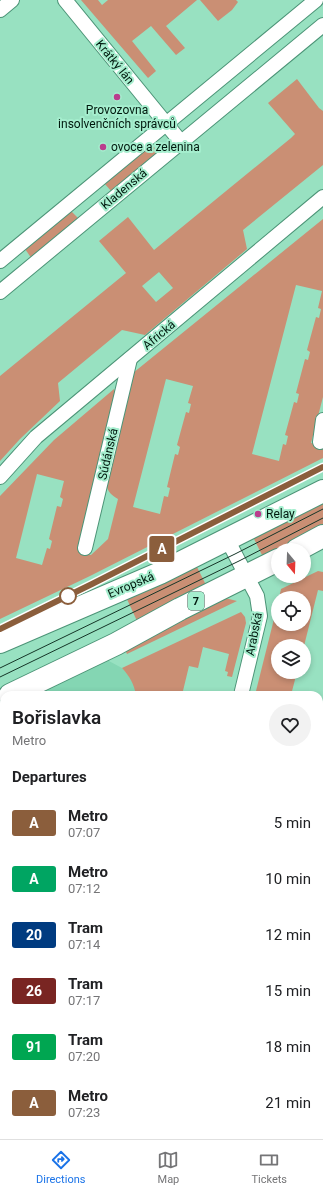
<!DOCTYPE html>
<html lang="en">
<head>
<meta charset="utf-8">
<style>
	body { margin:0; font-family:Roboto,sans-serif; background:#f2f2f2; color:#202124; height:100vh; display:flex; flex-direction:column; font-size:15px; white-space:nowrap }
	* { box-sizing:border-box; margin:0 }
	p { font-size:13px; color:#757577 }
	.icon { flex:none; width:22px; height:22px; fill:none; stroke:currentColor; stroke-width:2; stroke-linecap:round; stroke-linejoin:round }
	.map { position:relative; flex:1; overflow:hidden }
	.side { position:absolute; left:0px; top:691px; width:323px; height:448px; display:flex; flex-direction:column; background:#fff; border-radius:12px 12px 0 0; box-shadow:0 2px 6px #0003 }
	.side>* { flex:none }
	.badge { padding:0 8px; border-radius:3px; font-size:14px; line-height:26px }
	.needle { width:26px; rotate:161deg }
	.controls { position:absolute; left:271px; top:543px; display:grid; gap:8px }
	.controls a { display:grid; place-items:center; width:40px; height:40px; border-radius:50%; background:#fff; box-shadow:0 2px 6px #0003; font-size:20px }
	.map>.badge { position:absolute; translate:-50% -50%; box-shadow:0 0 0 2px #fff }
	h2 { padding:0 12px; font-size:15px; line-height:36px }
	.round { display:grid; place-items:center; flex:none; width:42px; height:42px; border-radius:21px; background:#f2f2f2 }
	.summary { display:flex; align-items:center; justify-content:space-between; height:68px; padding:0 12px }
	h1 { font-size:19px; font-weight:600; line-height:30px }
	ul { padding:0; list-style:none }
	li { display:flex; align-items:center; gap:12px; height:56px; padding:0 12px }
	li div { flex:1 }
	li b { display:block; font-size:15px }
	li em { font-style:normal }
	li .badge { min-width:44px; font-weight:700; text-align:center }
	.tab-bar { display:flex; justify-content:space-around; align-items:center; height:56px; border-top:1px solid #e0e0e0; background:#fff; font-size:11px; color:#757577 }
	.tab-bar a { display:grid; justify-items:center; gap:2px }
	.tab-bar .selected { color:#1a73e8 }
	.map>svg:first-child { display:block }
	.built { fill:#84d6b3 }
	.green { fill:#ca8f74; fill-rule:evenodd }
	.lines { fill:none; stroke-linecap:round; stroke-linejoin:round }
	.street-casing { stroke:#4c9477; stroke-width:16 }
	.secondary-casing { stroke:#4c9477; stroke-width:22 }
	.primary-casing { stroke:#4c9477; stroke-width:24 }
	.street { stroke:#fff; stroke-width:14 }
	.secondary { stroke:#fff; stroke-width:20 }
	.primary { stroke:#fff; stroke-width:22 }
	.tram { stroke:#153527; stroke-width:1 }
	.line-casing { stroke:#fff; stroke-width:9 }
	.line { stroke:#8b5e3c; stroke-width:6 }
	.poi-dot { fill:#ba3d8d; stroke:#a5eece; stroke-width:1.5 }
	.stop-dot { fill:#fff; stroke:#8b5e3c; stroke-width:2 }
	.labels { text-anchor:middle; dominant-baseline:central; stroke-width:4; stroke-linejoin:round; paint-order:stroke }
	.shield { fill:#a5eece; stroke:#325948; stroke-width:1 }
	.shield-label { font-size:11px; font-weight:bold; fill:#00190e }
	.street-label { font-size:12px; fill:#00190e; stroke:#a5eece }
	.poi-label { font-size:12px; fill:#00190e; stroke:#a5eece; text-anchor:start }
</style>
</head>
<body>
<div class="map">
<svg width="323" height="1139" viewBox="0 0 323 1139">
	<rect width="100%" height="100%" fill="#98e1c1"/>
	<g class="built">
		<path d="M 107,660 L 122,668 L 129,676 L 135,687 L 136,695 L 28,695 L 67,676 Z"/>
		<path d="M 4,707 L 4,868 L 0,866 L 0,709 Z"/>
	</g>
	<g class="green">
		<path d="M 81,0 L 98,0 L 102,5 L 108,0 L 197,0 L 166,26 L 185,48 L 176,55 L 151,26 L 132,41 L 156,71 L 148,78 Z"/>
		<path d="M 200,0 L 236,0 L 238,2 L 232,10 L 218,21 Z"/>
		<path d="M 297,79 L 319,108 L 323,111 L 323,165 L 243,230 L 247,249 L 145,335 L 122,330 L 58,383 L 60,401 L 20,439 L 0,461 L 0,376 L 126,273 L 99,241 L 128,217 L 154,250 L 291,138 L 295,134 L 268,103 ZM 159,272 L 173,288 L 156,302 L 142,286 Z"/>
		<path d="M 151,144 L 159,153 L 112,192 L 104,183 Z"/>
		<path d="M 71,211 L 80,220 L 32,259 L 25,249 Z"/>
		<path d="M 323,219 L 323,397 L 311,443 L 323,445 L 323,458 L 90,576 L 0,619 L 0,496 L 54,440 L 114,389 L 115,392 L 80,552 L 91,555 L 108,539 L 118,499 C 111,495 108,492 106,484 L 133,373 ZM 296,285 L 322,291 L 318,308 L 321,309 L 319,318 L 316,317 L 307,350 L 310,352 L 308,360 L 305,359 L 296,393 L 299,394 L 297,403 L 294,402 L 285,435 L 288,436 L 286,445 L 283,444 L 279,461 L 252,454 ZM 166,379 L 193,386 L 188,403 L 191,404 L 189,413 L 186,412 L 177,445 L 180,447 L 178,455 L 175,454 L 167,487 L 170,488 L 168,497 L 164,496 L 160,514 L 133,507 ZM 37,474 L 64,481 L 60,497 L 63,499 L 61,507 L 57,506 L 49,539 L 52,541 L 50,549 L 47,548 L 42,565 L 16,558 Z"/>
		<path d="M 323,500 L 323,526 L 263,557 L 253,537 Z"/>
		<path d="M 196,565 L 206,585 L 137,621 L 126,597 Z"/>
		<path d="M 318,571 L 323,572 L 323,591 L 318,590 L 304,646 L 278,646 L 278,672 L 297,672 L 291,695 L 255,695 L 278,603 L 278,624 L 304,624 L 304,598 L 279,598 L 281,589 Z"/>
		<path d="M 225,598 L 237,601 L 127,654 L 125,650 L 156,631 Z"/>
		<path d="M 241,612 L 245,617 L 246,623 L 232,677 L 227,676 L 228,672 L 225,671 L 229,654 L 203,647 L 198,668 L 189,666 L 182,695 L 136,695 C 134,684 130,677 122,668 Z"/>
		<path d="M 323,795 L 323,873 L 319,872 L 319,797 Z"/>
		<path d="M 319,913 L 323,914 L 323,958 L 319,955 Z"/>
	</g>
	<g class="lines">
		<defs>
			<g id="street">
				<path d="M 65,0 L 181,142"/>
				<path d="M 0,10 L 12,0"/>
				<path d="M 0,261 L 316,0"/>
				<path d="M 0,292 L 323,25"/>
				<path d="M 320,442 L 323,420"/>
				<path d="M 0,477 L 36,437 L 323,197"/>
				<path d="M 227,539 L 257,596 L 260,616 L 241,695"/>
				<path d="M 85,548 L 130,359"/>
				<path d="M 319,784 L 323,782"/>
				<path d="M 0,982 L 4,987"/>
				<path d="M 319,988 L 323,991"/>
				<path d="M 0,1134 L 4,1134"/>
				<path d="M 53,1135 L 70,1139"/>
				<path d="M 253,1135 L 257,1139"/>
				<path d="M 107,1139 L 110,1135"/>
			</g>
			<g id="secondary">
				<path d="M 0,883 L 4,885"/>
				<path d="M 319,1050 L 323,1054"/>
			</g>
			<g id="primary">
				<path d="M 297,550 L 323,536"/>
				<path d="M 0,642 L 160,573 L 323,491"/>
				<path d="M 10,695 L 116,644 L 180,609 L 278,560"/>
			</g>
		</defs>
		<use href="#street" class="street-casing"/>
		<use href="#secondary" class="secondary-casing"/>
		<use href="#primary" class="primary-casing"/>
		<use href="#street" class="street"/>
		<use href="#secondary" class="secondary"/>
		<use href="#primary" class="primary"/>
		<g class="tram">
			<path d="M 0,668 L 235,554 L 323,509"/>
			<path d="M 0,677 L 239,561 L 323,518"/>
		</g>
	</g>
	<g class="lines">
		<defs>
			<path id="line" d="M 0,629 L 92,584 L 323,467"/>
		</defs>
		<use href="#line" class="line-casing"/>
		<use href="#line" class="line"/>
	</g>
	<g class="poi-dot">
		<circle cx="117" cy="97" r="4"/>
		<circle cx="103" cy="147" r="4"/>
		<circle cx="258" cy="514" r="4"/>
	</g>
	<circle class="stop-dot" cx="68" cy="596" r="8"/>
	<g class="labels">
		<rect class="shield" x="188" y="592" width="16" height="18" rx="3"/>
		<g class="shield-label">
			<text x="196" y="601">7</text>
		</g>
		<g class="street-label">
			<text transform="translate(115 62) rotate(51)">Krátký lán</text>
			<text transform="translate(124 189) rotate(-40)">Kladenská</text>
			<text transform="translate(159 335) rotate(-40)">Africká</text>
			<text transform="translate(108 454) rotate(-77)">Súdánská</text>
			<text transform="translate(131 585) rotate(-23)">Evropská</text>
			<text transform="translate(254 634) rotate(-79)">Arabská</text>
		</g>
		<g class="poi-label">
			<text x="117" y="110" text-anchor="middle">Provozovna<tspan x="117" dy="14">insolvenčních správců</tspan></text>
			<text x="111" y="147">ovoce a zelenina</text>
			<text x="266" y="514">Relay</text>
		</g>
	</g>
</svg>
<div class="controls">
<a><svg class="needle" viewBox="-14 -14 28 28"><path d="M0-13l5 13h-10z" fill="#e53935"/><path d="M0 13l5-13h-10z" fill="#757577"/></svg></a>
<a><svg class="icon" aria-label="locate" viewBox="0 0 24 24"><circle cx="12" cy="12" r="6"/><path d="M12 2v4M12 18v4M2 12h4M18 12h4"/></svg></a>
<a><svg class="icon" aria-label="layers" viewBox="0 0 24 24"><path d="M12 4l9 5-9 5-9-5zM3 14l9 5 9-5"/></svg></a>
</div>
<b class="badge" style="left:162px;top:549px;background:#8b5e3c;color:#fff">A</b>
<section class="side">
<div class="summary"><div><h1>Bořislavka</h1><p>Metro</p></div><a class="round"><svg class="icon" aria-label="heart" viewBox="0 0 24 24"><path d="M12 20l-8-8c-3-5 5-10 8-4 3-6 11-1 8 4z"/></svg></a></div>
<h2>Departures</h2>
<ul>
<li><span class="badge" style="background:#8b5e3c;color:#fff">A</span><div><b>Metro</b><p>07:07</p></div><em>5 min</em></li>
<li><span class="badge" style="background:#00a562;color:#fff">A</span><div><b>Metro</b><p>07:12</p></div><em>10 min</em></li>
<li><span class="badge" style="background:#003b80;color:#fff">20</span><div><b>Tram</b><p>07:14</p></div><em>12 min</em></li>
<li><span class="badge" style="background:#792522;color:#fff">26</span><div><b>Tram</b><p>07:17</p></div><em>15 min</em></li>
<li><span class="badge" style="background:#00a651;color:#fff">91</span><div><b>Tram</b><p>07:20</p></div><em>18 min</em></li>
<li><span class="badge" style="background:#8b5e3c;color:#fff">A</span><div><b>Metro</b><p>07:23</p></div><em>21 min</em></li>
</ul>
</section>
</div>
<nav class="tab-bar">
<a class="selected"><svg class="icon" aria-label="directions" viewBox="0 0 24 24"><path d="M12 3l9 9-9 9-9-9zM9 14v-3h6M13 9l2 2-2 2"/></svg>Directions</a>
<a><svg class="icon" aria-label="map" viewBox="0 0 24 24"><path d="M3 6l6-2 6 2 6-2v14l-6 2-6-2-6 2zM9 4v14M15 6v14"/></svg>Map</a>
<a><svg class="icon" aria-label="tickets" viewBox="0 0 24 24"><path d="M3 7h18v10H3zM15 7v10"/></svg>Tickets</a>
</nav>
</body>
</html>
